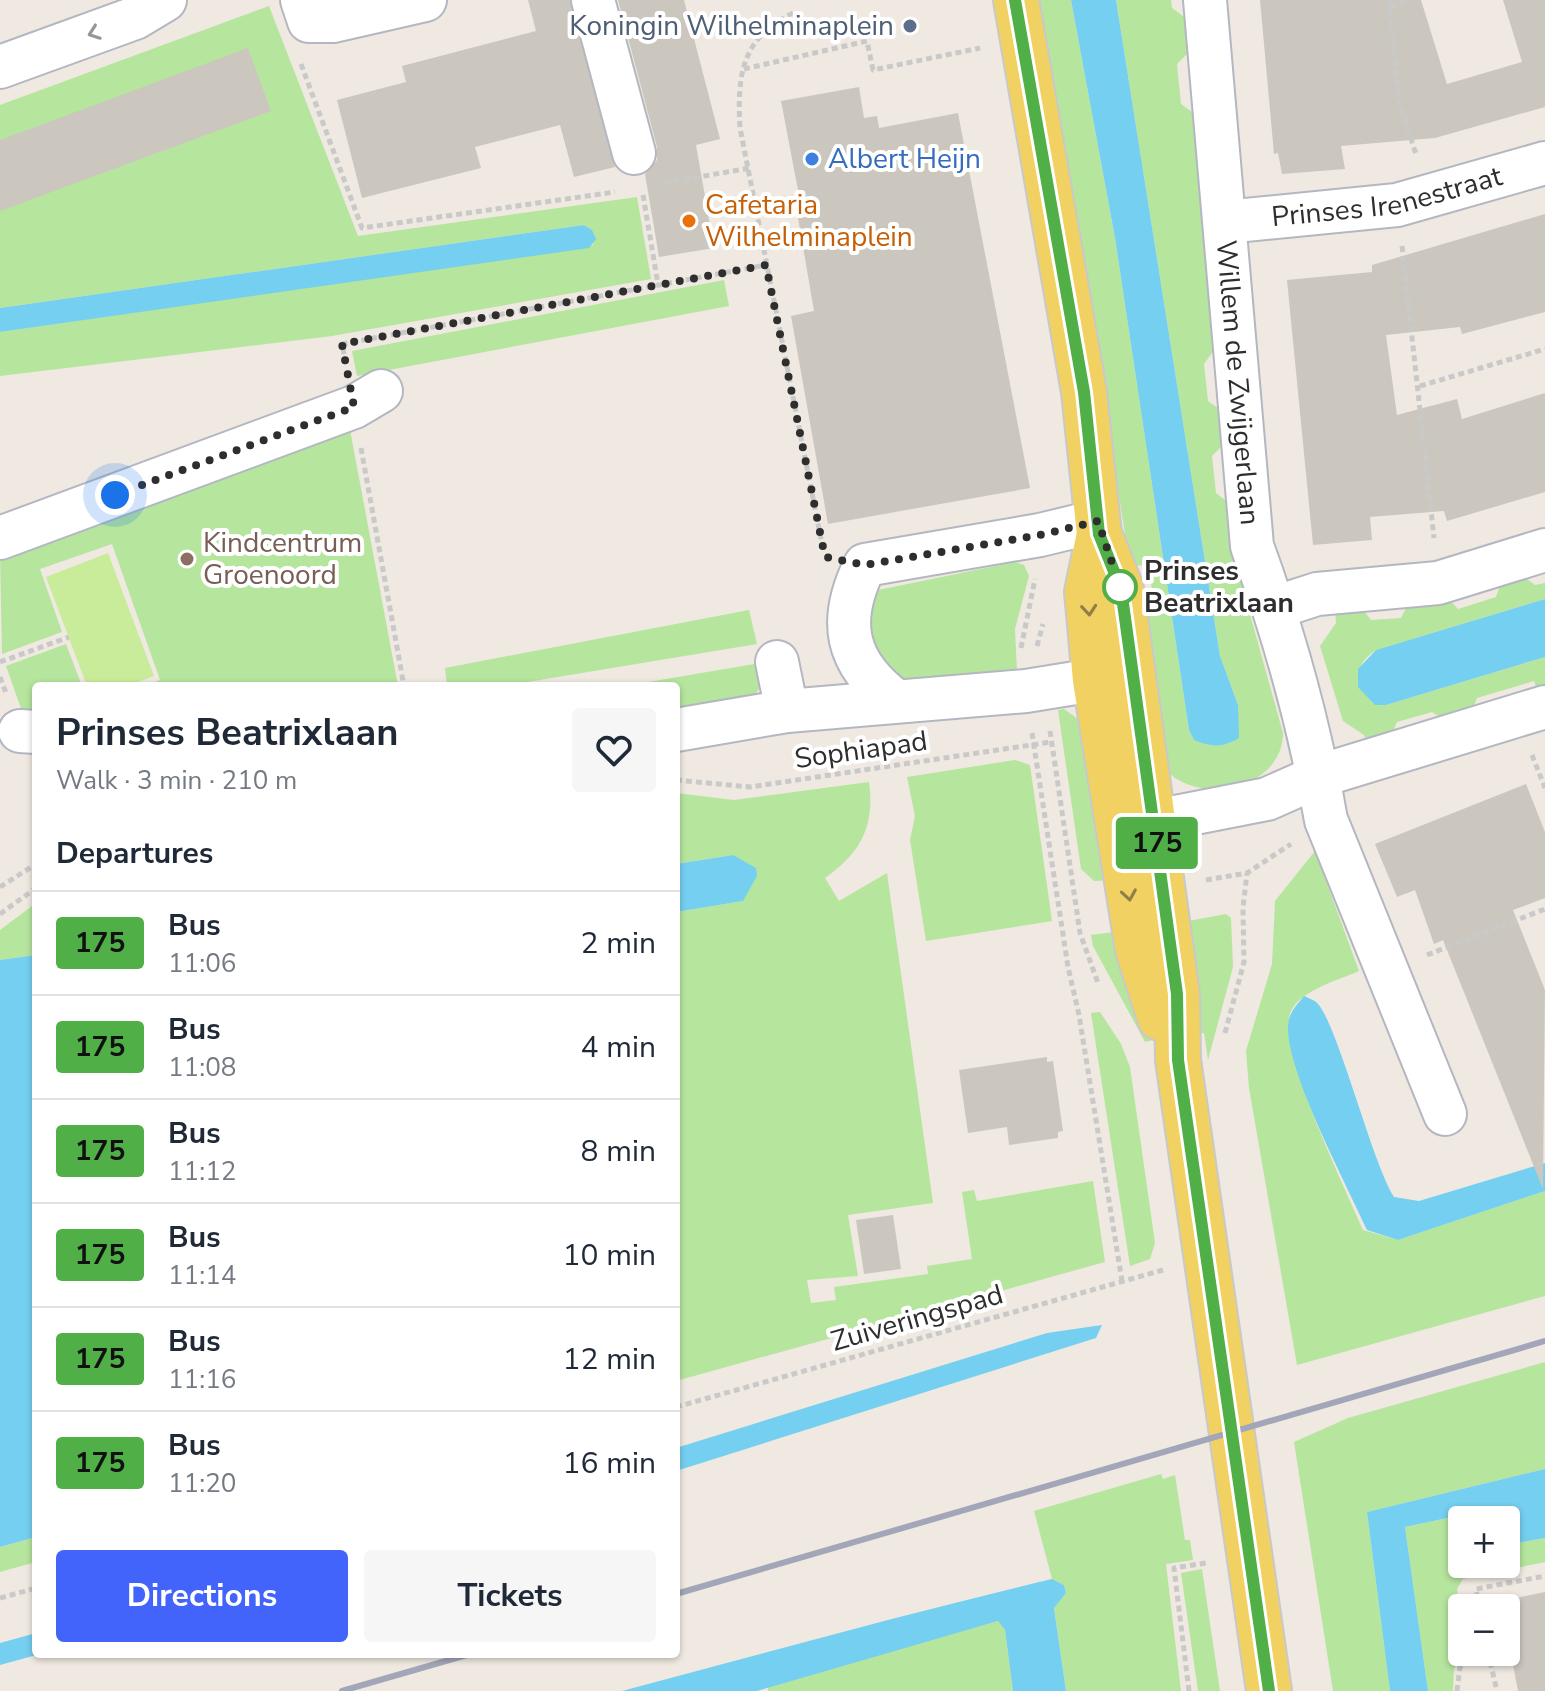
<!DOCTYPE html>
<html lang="en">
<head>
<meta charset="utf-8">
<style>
	body { margin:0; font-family:"Nunito Sans",sans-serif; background:#f6f6f7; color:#1f2937; height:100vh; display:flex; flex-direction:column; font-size:30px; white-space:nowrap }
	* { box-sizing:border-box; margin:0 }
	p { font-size:26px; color:#747a83 }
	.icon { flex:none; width:44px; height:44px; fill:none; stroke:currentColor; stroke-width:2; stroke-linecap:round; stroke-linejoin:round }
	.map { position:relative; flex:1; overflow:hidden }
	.sheet { position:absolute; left:32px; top:682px; width:648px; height:976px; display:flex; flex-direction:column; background:#fff; border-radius:8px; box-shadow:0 2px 6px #0004 }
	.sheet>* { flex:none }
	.badge { padding:0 16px; border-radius:6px; font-size:28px; line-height:52px }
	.buttons { position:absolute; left:1448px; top:1506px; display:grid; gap:16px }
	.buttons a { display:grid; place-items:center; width:72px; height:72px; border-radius:8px; background:#fff; box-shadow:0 2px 6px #0004; font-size:40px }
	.you { position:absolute; width:40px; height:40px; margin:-20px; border:6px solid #fff; border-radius:50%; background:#1a73e8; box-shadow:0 0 0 12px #1a73e833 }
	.map>.badge { position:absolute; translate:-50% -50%; box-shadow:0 0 0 4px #fff }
	h2 { padding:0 24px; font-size:30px; line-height:72px }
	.round { display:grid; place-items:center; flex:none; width:84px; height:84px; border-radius:8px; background:#f6f6f7 }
	.headline { display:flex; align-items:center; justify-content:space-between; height:136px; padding:0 24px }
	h1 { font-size:38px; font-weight:700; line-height:60px }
	.action { display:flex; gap:16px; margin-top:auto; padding:16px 24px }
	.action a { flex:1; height:92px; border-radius:8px; background:#4264fb; color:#fff; font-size:32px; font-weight:700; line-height:92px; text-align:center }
	.action a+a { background:#f6f6f7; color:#1f2937 }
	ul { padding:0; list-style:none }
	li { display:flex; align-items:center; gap:24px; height:104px; padding:0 24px; border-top:2px solid #e0e1e3 }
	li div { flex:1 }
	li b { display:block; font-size:30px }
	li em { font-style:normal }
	li .badge { min-width:88px; font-weight:700; text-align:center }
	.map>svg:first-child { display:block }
	.green { fill:#b6e59e }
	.pitch { fill:#c9ec9a }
	.water { fill:#75cff0 }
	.building { fill:#cbc7bf }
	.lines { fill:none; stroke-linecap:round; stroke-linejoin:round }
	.minor-casing { stroke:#b4b7c1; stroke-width:46 }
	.major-casing { stroke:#c9c9c9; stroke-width:48 }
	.path { stroke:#c9c9c9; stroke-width:5; stroke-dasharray:6 4; stroke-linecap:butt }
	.minor { stroke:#fff; stroke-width:42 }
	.major { stroke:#f2d163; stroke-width:44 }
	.rail { stroke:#a3a6b8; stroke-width:6 }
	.oneway { stroke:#969696 }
	.oneway2 { stroke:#908048 }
	.line-casing { stroke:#fff; stroke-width:18 }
	.line { stroke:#50af46; stroke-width:12 }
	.walk { stroke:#2e2e2e; stroke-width:8; stroke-dasharray:0 14.4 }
	.service-dot { fill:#5c6f8a; stroke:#fff; stroke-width:3 }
	.shop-dot { fill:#3f7fe0; stroke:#fff; stroke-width:3 }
	.food-dot { fill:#e8710a; stroke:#fff; stroke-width:3 }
	.education-dot { fill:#8d6e63; stroke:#fff; stroke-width:3 }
	.stop-dot { fill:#fff; stroke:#50af46; stroke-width:4 }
	.labels { text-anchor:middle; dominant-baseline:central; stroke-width:8; stroke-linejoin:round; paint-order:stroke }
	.service-label { font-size:28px; fill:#4e5e75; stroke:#fff; text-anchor:end }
	.shop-label { font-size:28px; fill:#366cbe; stroke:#fff; text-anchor:start }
	.street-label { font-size:28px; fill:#2e2e2e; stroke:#fff }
	.food-label { font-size:28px; fill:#c56008; stroke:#fff; text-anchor:start }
	.education-label { font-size:28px; fill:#785e54; stroke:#fff; text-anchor:start }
	.stop-label { font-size:28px; font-weight:bold; fill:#2e2e2e; stroke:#fff; text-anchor:start }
</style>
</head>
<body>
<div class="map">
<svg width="1545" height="1691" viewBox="0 0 1545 1691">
	<rect width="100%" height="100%" fill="#efe9e1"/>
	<g class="green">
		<path d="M 1037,0 L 1071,0 L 1115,238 L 1189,730 L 1194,740 C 1211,746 1223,748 1238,738 L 1238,705 L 1220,656 L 1116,0 L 1171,0 L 1172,8 L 1190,21 L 1193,48 L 1177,64 L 1181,104 L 1199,117 L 1219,343 L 1204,364 L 1208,401 L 1225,413 L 1228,440 L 1212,456 L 1216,493 L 1234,507 L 1248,607 L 1283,733 C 1283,789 1198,807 1165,769 L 1141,593 L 1152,590 L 1148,564 L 1130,567 L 1080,243 Z"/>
		<path d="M 269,6 L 358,236 L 637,197 L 651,279 L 332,336 L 0,376 L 0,332 L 593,245 L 592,230 L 584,225 L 0,308 L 0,105 Z"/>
		<path d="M 724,280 L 729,306 L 357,376 L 352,351 Z"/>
		<path d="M 348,419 L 398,686 L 143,686 L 160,680 L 112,544 L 40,569 L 62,632 L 2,654 L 0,551 Z"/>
		<path d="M 1015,562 L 1024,565 L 1029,576 L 1015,629 L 1017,672 C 989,674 938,684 911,681 C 888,678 874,650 871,630 C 868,617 868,599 878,590 Z"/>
		<path d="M 1519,573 L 1535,585 L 1545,583 L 1545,599 L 1376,650 C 1360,661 1358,669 1358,687 L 1386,705 L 1545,657 L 1545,693 L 1539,695 L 1534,681 L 1477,698 L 1470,716 L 1448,722 L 1432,712 L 1397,722 L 1389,740 L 1368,746 L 1364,735 L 1343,721 L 1320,646 L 1336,623 L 1335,608 L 1360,606 L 1371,620 L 1401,618 L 1409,602 L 1446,596 L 1458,609 L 1496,597 L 1503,578 Z"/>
		<path d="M 749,610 L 757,644 L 504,686 L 447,686 L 445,668 Z"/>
		<path d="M 66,644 L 82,686 L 36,686 L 36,721 L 25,720 L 6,666 Z"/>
		<path d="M 760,663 L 761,686 L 753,697 L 676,715 L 676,686 L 625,686 Z"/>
		<path d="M 1064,709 L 1093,730 L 1115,880 L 1094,881 L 1081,869 L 1058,710 Z"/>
		<path d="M 1015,760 L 1030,765 L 1052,921 L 926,941 L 910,840 L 915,816 L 907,777 Z"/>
		<path d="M 869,782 C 875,826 861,853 825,878 L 839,901 L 887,873 L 933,1203 L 848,1215 L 858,1276 L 807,1280 L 811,1303 L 836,1300 L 834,1287 L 928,1274 L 927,1266 L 972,1259 L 962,1192 L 974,1190 L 977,1201 L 1093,1181 L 1105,1262 L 676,1381 L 676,912 L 743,901 L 733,855 L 676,864 L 676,793 L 734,800 Z"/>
		<path d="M 1315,851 L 1359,971 C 1339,980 1301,990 1291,1011 C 1275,1046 1347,1191 1363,1230 L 1398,1240 L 1545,1191 L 1545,1296 L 1297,1365 L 1249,1088 L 1246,1051 L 1272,964 L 1275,901 Z"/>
		<path d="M 36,903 L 36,955 L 0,960 L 0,930 Z"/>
		<path d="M 1226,914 L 1231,918 L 1233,967 L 1208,1060 L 1204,1033 L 1196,1034 L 1183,922 Z"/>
		<path d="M 1122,931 L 1150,1028 L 1153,1040 L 1145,1042 L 1093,946 L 1091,935 Z"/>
		<path d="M 1100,1012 L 1121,1044 L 1130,1067 L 1155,1243 L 1150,1259 L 1130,1266 L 1091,1013 Z"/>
		<path d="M 1545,1362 L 1545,1469 L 1367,1512 L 1390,1691 L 1333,1691 L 1294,1442 L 1348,1418 Z"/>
		<path d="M 1161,1474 L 1163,1479 L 1175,1475 L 1185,1540 L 1190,1540 L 1193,1560 L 1166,1564 L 1181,1691 L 1066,1691 L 1054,1607 L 1066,1593 L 1064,1585 L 1052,1579 L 1034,1511 Z"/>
		<path d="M 1471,1513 L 1477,1520 L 1462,1520 L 1462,1564 L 1506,1564 L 1506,1545 L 1545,1538 L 1545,1562 L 1463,1579 L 1457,1589 L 1464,1652 L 1454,1669 L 1453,1691 L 1428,1691 L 1405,1527 Z"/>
		<path d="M 36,1537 L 36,1562 L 0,1572 L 0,1547 Z"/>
		<path d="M 1202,1569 L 1220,1691 L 1198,1691 L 1181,1573 Z"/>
		<path d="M 998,1621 L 1005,1630 L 1013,1691 L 768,1691 L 768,1686 Z"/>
	</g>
	<path class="pitch" d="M 108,553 L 154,676 L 127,686 L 87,686 L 46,577 Z"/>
	<g class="water">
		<path d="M 1071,0 L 1116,0 L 1220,656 L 1238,705 L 1239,738 C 1223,748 1211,747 1194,740 L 1189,730 L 1115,238 Z"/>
		<path d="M 584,225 L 592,230 L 596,239 L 589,248 L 0,332 L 0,308 Z"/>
		<path d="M 1545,599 L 1545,657 L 1386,705 L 1375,705 L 1358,687 L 1358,669 L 1376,650 Z"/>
		<path d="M 733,855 L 756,868 L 757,876 L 743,901 L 676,912 L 676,864 Z"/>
		<path d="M 36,955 L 36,1537 L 0,1547 L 0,960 Z"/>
		<path d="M 1304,996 C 1308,998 1312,999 1316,1002 C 1336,1018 1371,1160 1394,1197 L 1419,1201 L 1545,1163 L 1545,1191 L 1398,1240 L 1367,1230 C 1346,1183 1288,1075 1288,1028 C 1288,1014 1295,1007 1304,996 Z"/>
		<path d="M 1102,1325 L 1096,1338 L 676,1471 L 676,1448 L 1047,1333 Z"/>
		<path d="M 1545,1469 L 1545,1538 L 1506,1545 L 1506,1520 L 1477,1520 L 1471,1513 L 1405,1527 L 1428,1691 L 1390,1691 L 1367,1512 Z"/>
		<path d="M 1052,1579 L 1064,1585 L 1066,1593 L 1054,1608 L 1066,1691 L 1013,1691 L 1005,1630 L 998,1621 L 757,1691 L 622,1691 C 765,1653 908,1613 1052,1579 Z"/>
		<path d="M 36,1633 L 36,1654 L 40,1654 L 0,1665 L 0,1643 Z"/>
	</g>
	<g class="building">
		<path d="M 528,0 L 570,0 L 615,167 L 574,177 L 560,125 L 475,147 L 481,168 L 362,198 L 337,100 L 406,82 L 402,66 L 536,31 Z"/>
		<path d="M 618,0 L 684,0 L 720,139 L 696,145 L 714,248 L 659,257 L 645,174 L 657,160 L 657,147 Z"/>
		<path d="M 1260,0 L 1421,0 L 1447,84 L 1522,62 L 1503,0 L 1545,0 L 1545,107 L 1435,138 L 1341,146 L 1345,169 L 1282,174 L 1278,153 L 1274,154 Z"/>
		<path d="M 248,48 L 271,111 L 0,211 L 0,140 Z"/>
		<path d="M 859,87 L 864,118 L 877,116 L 879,128 L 958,113 L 1030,488 L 828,524 L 791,316 L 814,311 L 797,212 L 802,211 L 781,101 Z"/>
		<path d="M 1545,214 L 1545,312 L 1462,334 L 1460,327 L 1386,335 L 1397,415 L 1457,399 L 1462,419 L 1545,393 L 1545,492 L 1447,521 L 1444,511 L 1370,517 L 1372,540 L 1313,545 L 1287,280 L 1372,272 L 1372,265 Z"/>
		<path d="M 1526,784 L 1545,832 L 1545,898 L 1513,910 L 1545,990 L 1543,1189 L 1443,940 L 1434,944 L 1415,890 L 1397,897 L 1375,844 Z"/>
		<path d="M 1047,1057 L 1047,1062 L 1053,1061 L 1063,1131 L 1058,1132 L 1058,1138 L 1009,1145 L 1007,1127 L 968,1133 L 959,1070 Z"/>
		<path d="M 893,1215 L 901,1269 L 864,1274 L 856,1220 Z"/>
		<path d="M 1545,1592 L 1545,1691 L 1518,1691 L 1506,1628 L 1506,1608 L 1502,1608 L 1501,1601 Z"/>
	</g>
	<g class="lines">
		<defs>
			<g id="minor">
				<path d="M 302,0 L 309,21 L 333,21 L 425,0"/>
				<path d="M 593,0 L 634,153"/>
				<path id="s1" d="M 1205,0 L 1252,546 C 1284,634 1310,727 1326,820 L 1445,1114"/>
				<path d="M 0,67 L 135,18 L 165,0"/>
				<path id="s2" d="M 1225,222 L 1397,205 L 1545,163"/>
				<path d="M 0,538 L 354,407 L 381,391"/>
				<path d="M 1274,608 L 1317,594 L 1438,583 L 1545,550"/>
				<path d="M 777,662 L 787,711"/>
				<path d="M 896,701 C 845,663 837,621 865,565 L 1040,535 L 1098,521"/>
				<path d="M 676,730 L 787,711 L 1026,691 L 1131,674"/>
				<path d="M 20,731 L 36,732"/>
				<path d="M 1119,828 L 1267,799 L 1319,776 L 1545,707"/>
			</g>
			<g id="major">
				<path d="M 1016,0 L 1084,392 L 1099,534 L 1121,589 L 1177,994 L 1178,1060 L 1269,1691"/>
				<path d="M 1099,534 L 1087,592 L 1095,680 L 1138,950 L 1160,1018"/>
			</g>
		</defs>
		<use href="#minor" class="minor-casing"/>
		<use href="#major" class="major-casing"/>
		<g class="path">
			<path d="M 1389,0 L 1399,102 L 1416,154"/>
			<path d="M 1390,7 L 1412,0"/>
			<path d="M 793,13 C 741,38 737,76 740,128 L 823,549"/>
			<path d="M 301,64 L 362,228 L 615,192"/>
			<path d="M 744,69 L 867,41 L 873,70 L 980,48"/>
			<path d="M 664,183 L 750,168"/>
			<path d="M 643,195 L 658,284"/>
			<path d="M 1402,246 L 1434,538"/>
			<path d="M 346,364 L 342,344 L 766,265"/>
			<path d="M 1420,386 L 1545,349"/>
			<path d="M 361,448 L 404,686"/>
			<path d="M 1037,646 L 1043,624"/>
			<path d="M 1021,648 L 1035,579"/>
			<path d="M 0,662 L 69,637"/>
			<path d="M 0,677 L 6,693"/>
			<path d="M 1050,731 L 1080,933 L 1098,983"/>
			<path d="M 1032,733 L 1068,967 L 1079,1015 L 1122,1281"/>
			<path d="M 1532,755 L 1545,788"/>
			<path d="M 676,780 L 750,787 L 1051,742"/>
			<path d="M 1206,880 L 1247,873 L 1291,844"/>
			<path d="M 0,887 L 36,864"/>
			<path d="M 0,914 L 36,888"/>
			<path d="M 1427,955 L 1545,909"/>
			<path d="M 1225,1033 L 1244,962 L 1243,908 L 1247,873"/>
			<path d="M 676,1407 L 1163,1270"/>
			<path d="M 0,1598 L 36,1588"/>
			<path d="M 1479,1608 L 1476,1589 L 1545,1576"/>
			<path d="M 1488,1652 L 1497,1691"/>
			<path d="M 1189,1691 L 1174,1568 L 1206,1563"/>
			<path d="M 1457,1691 L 1460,1667 L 1471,1652"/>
		</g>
		<use href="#minor" class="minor"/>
		<use href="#major" class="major"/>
		<g class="rail">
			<path d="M 676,1594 L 1545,1341"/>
			<path d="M 342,1691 L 470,1654"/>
		</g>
	</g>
	<defs><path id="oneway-chevron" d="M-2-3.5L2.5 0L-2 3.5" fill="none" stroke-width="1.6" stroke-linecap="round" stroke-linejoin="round" transform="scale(2)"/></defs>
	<use class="oneway" href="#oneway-chevron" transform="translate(94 33) rotate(160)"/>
	<g class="oneway2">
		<use href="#oneway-chevron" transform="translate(1089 610) rotate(85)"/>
		<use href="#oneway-chevron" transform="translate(1129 895) rotate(81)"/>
	</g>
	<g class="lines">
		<defs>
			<path id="line" d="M 1015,0 L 1084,392 L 1099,534 L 1121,589 L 1177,994 L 1178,1060 L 1269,1691"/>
		</defs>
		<use href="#line" class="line-casing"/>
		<use href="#line" class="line"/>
		<path class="walk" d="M 115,495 L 354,407 L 342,344 L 766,265 L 825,557 L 865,565 L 1040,535 L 1098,521 L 1120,587"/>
	</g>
	<circle class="service-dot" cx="910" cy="26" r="8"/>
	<circle class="shop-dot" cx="812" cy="159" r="8"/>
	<circle class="food-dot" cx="689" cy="221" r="8"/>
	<circle class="education-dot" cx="187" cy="559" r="8"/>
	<circle class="stop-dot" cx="1120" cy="587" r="16"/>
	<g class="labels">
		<g class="service-label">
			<text x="894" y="26">Koningin Wilhelminaplein</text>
		</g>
		<g class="shop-label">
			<text x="828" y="159">Albert Heijn</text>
		</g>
		<g class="street-label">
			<text stroke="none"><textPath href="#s2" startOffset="164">Prinses Irenestraat</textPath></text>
			<text stroke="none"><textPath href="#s1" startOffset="384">Willem de Zwijgerlaan</textPath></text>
			<text transform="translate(861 750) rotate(-8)">Sophiapad</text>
			<text transform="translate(917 1318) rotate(-16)">Zuiveringspad</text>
		</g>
		<g class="food-label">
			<text x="705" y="205">Cafetaria<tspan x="705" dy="32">Wilhelminaplein</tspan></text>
		</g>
		<g class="education-label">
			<text x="203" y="543">Kindcentrum<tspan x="203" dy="32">Groenoord</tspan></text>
		</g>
		<g class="stop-label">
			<text x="1144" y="571">Prinses<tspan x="1144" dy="32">Beatrixlaan</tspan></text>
		</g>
	</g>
</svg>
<div class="buttons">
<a>+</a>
<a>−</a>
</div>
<div class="you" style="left:115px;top:495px"></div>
<b class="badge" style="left:1157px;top:843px;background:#50af46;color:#111">175</b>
<section class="sheet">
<div class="headline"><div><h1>Prinses Beatrixlaan</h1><p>Walk · 3 min · 210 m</p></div><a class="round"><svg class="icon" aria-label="heart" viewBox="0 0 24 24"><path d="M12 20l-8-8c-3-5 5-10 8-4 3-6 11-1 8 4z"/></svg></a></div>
<h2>Departures</h2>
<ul>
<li><span class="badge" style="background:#50af46;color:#111">175</span><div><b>Bus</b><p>11:06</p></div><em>2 min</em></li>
<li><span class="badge" style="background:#50af46;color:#111">175</span><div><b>Bus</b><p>11:08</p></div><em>4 min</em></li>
<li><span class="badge" style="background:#50af46;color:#111">175</span><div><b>Bus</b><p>11:12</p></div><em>8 min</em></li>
<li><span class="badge" style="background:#50af46;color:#111">175</span><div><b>Bus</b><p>11:14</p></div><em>10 min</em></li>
<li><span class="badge" style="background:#50af46;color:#111">175</span><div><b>Bus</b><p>11:16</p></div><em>12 min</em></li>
<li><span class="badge" style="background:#50af46;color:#111">175</span><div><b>Bus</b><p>11:20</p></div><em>16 min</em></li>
</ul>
<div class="action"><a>Directions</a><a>Tickets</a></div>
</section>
</div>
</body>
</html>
